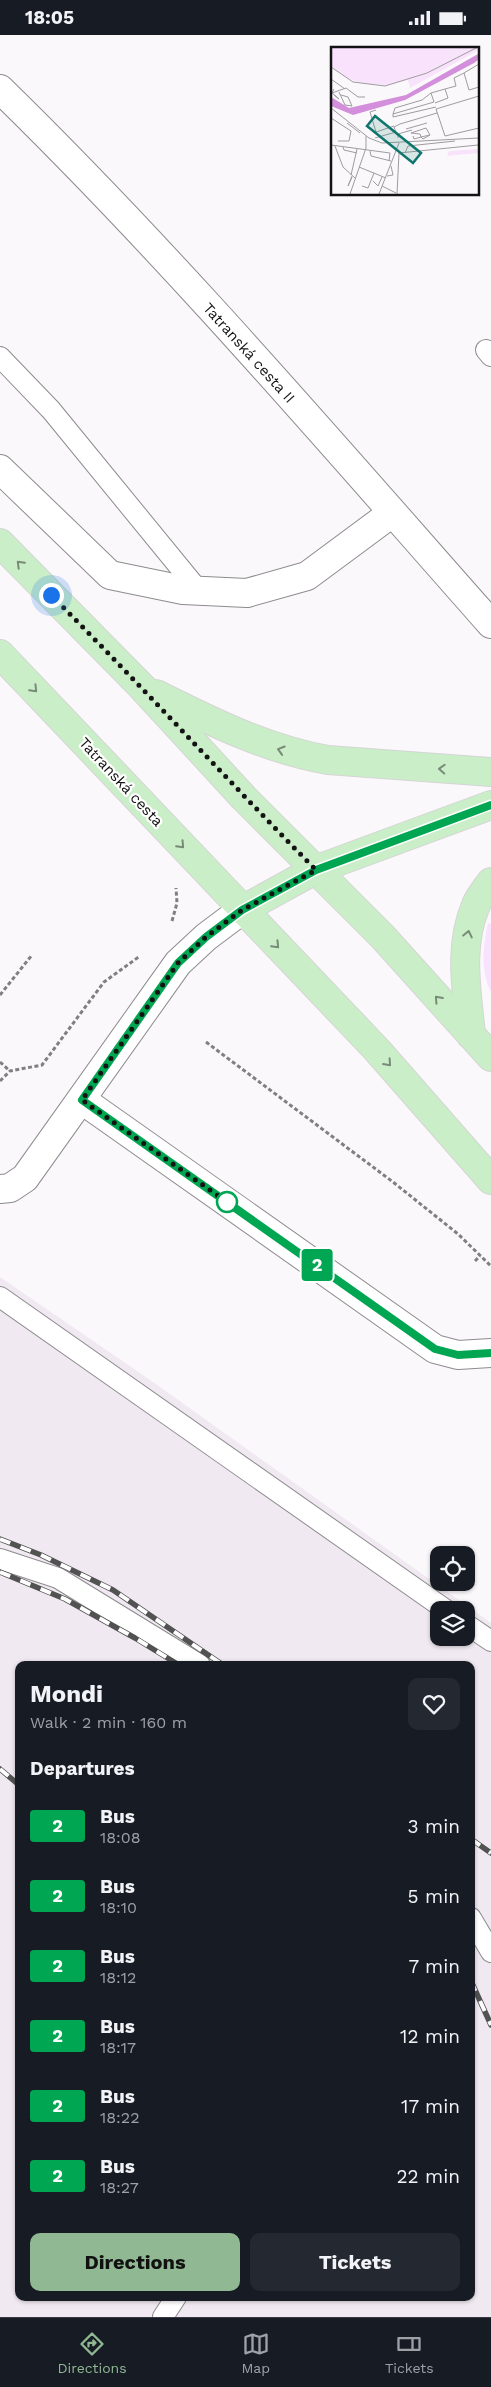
<!DOCTYPE html>
<html lang="en">
<head>
<meta charset="utf-8">
<style>
	body { margin:0; font-family:"Work Sans",sans-serif; background:#242831; color:#f1f3f6; height:100vh; display:flex; flex-direction:column; font-size:19px; white-space:nowrap }
	* { box-sizing:border-box; margin:0 }
	p { font-size:16px; color:#9ea1a6 }
	.icon { flex:none; width:28px; height:28px; fill:none; stroke:currentColor; stroke-width:2; stroke-linecap:round; stroke-linejoin:round }
	.map { position:relative; flex:1; overflow:hidden }
	.drawer { position:absolute; left:15px; top:1626px; width:460px; height:640px; display:flex; flex-direction:column; background:#171b24; border-radius:10px; box-shadow:0 1px 4px #0004 }
	.drawer>* { flex:none }
	.badge { padding:0 10px; border-radius:4px; font-size:18px; line-height:32px }
	.tools { position:absolute; left:430px; top:1511px; display:grid; gap:10px }
	.tools a { display:grid; place-items:center; width:45px; height:45px; border-radius:10px; background:#171b24; box-shadow:0 1px 4px #0004; font-size:25px }
	.you { position:absolute; width:25px; height:25px; margin:-12px; border:4px solid #fff; border-radius:50%; background:#1a73e8; box-shadow:0 0 0 8px #1a73e833 }
	.map>.badge { position:absolute; translate:-50% -50%; box-shadow:0 0 0 2px #fff }
	h2 { padding:0 15px; font-size:19px; line-height:45px }
	.round { display:grid; place-items:center; flex:none; width:52px; height:52px; border-radius:10px; background:#242831 }
	.head { display:flex; align-items:center; justify-content:space-between; height:85px; padding:0 15px }
	h1 { font-size:24px; font-weight:700; line-height:38px }
	.cta { display:flex; gap:10px; margin-top:auto; padding:10px 15px }
	.cta a { flex:1; height:58px; border-radius:10px; background:#90b893; color:#111; font-size:20px; font-weight:700; line-height:58px; text-align:center }
	.cta a+a { background:#242831; color:#f1f3f6 }
	ul { padding:0; list-style:none }
	li { display:flex; align-items:center; gap:15px; height:70px; padding:0 15px }
	li div { flex:1 }
	li b { display:block; font-size:19px }
	li em { font-style:normal }
	li .badge { min-width:55px; font-weight:700; text-align:center }
	.status { display:flex; justify-content:space-between; align-items:center; height:35px; padding:0 25px; background:#171b24; direction:ltr }
	.status svg { height:14px; fill:currentColor }
	.menu { display:flex; justify-content:space-around; align-items:center; height:70px; border-top:1px solid #363941; background:#171b24; font-size:14px; color:#9ea1a6 }
	.menu a { display:grid; justify-items:center; gap:2px }
	.menu .active { color:#90b893 }
	.map>svg:first-child { display:block }
	.built { fill:#f0e9f1; fill-rule:evenodd }
	.green { fill:#f9e3fc }
	.lines { fill:none; stroke-linecap:round; stroke-linejoin:round }
	.service-casing { stroke:#8d8b8e; stroke-width:22 }
	.minor-casing { stroke:#8d8b8e; stroke-width:30 }
	.primary-casing { stroke:#d5d5d5; stroke-width:30 }
	.path { stroke:#817f81; stroke-width:3; stroke-dasharray:4 2.5; stroke-linecap:butt }
	.service { stroke:#fff; stroke-width:20 }
	.minor { stroke:#fff; stroke-width:28 }
	.primary { stroke:#caeec8; stroke-width:28 }
	.rail-casing { stroke:#535253; stroke-width:5.5 }
	.rail { stroke:#fff; stroke-width:4; stroke-dasharray:11; stroke-linecap:butt }
	.oneway { stroke:#788b77 }
	.line-casing { stroke:#fff; stroke-width:11 }
	.line { stroke:#00a651; stroke-width:8 }
	.walk { stroke:#141314; stroke-width:5; stroke-dasharray:0 9 }
	.stop-dot { fill:#fff; stroke:#00a651; stroke-width:2.5 }
	.labels { text-anchor:middle; dominant-baseline:central; stroke-width:4.5; stroke-linejoin:round; paint-order:stroke }
	.street-label { font-size:15px; fill:#141314; stroke:#fff }
	.inset-road { fill:none; stroke:#9f9c9f; stroke-width:1 }
	.view { fill:#0f766e; fill-opacity:0.15; stroke:#0f766e; stroke-width:2.5 }
	.inset-edge { fill:none; stroke:#141314; stroke-width:2.5 }
</style>
</head>
<body>
<div class="status"><b>18:05</b><svg viewBox="0 0 49 12"><path d="M0 12V9h3v3zM5 12V6h3v6zM10 12V3h3v9zM15 12V0h3v12zM26 1h20v11H26zM47 4h2v5h-2z"/></svg></div>
<div class="map">
<svg width="491" height="2282" viewBox="0 0 491 2282">
	<rect width="100%" height="100%" fill="#fbf8fb"/>
	<path class="built" d="M 0,1242 L 153,1347 L 491,1588 L 491,2282 L 0,2282 ZM 439,1575 L 466,1575 L 466,1602 L 439,1602 ZM 19,1630 L 471,1630 L 471,2262 L 19,2262 Z"/>
	<path class="green" d="M 488,888 L 491,889 L 491,957 C 480,935 483,911 488,888 Z"/>
	<g class="lines">
		<defs>
			<g id="service">
				<path d="M 486,315 L 491,321"/>
				<path d="M 0,322 L 51,375 L 199,556"/>
				<path d="M 0,1262 L 446,1575"/>
				<path d="M 0,1524 L 58,1543 L 200,1630"/>
				<path d="M 466,1589 L 491,1606"/>
				<path d="M 471,1883 L 491,1917"/>
				<path d="M 163,2282 L 176,2262"/>
			</g>
			<g id="minor">
				<path d="M 0,54 C 173,223 331,408 491,589"/>
				<path d="M 0,434 L 110,540 L 183,555 L 247,558 L 307,541 L 392,478"/>
				<path d="M 82,1065 L 435,1314 L 458,1320 L 491,1318"/>
				<path d="M 0,1154 L 10,1153 L 25,1143 L 178,928 L 206,902 L 242,875"/>
			</g>
			<g id="primary">
				<path d="M 0,508 L 141,651 L 244,763 L 383,902 L 491,1022"/>
				<path d="M 0,619 L 377,1015 L 491,1145"/>
				<path d="M 156,659 C 212,687 266,714 328,725 L 491,737"/>
				<path d="M 242,875 L 315,835 L 491,770"/>
				<path d="M 471,1000 C 467,957 458,911 476,870 C 479,862 486,854 491,847"/>
			</g>
		</defs>
		<use href="#service" class="service-casing"/>
		<use href="#minor" class="minor-casing"/>
		<use href="#primary" class="primary-casing"/>
		<g class="path">
			<path d="M 172,886 L 177,868 L 176,853"/>
			<path d="M 0,960 L 32,920"/>
			<path d="M 206,1007 L 393,1147 L 458,1199 L 491,1231"/>
			<path d="M 0,1027 L 10,1036"/>
			<path d="M 0,1046 L 10,1036 L 42,1030 L 104,947 L 140,921"/>
			<path d="M 475,1226 L 480,1221"/>
		</g>
		<use href="#service" class="service"/>
		<use href="#minor" class="minor"/>
		<use href="#primary" class="primary"/>
		<defs>
			<g id="rail">
				<path d="M 0,1504 L 41,1520 L 113,1555 L 223,1630"/>
				<path d="M 0,1537 L 65,1564 L 135,1603 L 179,1630"/>
				<path d="M 0,1734 L 19,1750"/>
				<path d="M 471,1804 L 491,1818"/>
				<path d="M 471,1946 L 491,1990"/>
			</g>
		</defs>
		<use href="#rail" class="rail-casing"/>
		<use href="#rail" class="rail"/>
	</g>
	<defs><path id="oneway-chevron" d="M-2-3.5L2.5 0L-2 3.5" fill="none" stroke-width="1.6" stroke-linecap="round" stroke-linejoin="round" transform="scale(1.25)"/></defs>
	<g class="oneway">
		<use href="#oneway-chevron" transform="translate(20 529) rotate(-135)"/>
		<use href="#oneway-chevron" transform="translate(34 654) rotate(46)"/>
		<use href="#oneway-chevron" transform="translate(281 715) rotate(-163)"/>
		<use href="#oneway-chevron" transform="translate(442 734) rotate(-177)"/>
		<use href="#oneway-chevron" transform="translate(181 810) rotate(47)"/>
		<use href="#oneway-chevron" transform="translate(468 899) rotate(-78)"/>
		<use href="#oneway-chevron" transform="translate(276 910) rotate(46)"/>
		<use href="#oneway-chevron" transform="translate(438 964) rotate(-132)"/>
		<use href="#oneway-chevron" transform="translate(388 1028) rotate(48)"/>
	</g>
	<g class="lines">
		<defs>
			<path id="line" d="M 491,770 L 316,835 L 242,875 L 206,902 L 178,928 L 82,1065 L 435,1314 L 458,1320 L 491,1318"/>
		</defs>
		<use href="#line" class="line-casing"/>
		<use href="#line" class="line"/>
		<path class="walk" d="M 51,560 C 141,650 226,744 316,835 L 242,875 L 206,902 L 178,928 L 82,1065 L 227,1167"/>
	</g>
	<circle class="stop-dot" cx="227" cy="1167" r="10"/>
	<g class="labels">
		<g class="street-label">
			<text transform="translate(249 318) rotate(48)">Tatranská cesta II</text>
			<text transform="translate(121 747) rotate(47)">Tatranská cesta</text>
		</g>
	</g>
	<g transform="translate(331 12)">
		<rect width="148" height="148" fill="#fbf8fb"/>
		<path d="M 0,0 L 147,0 L 148,3 L 79,41 L 77,33 L 57,38 L 32,37 L 18,32 L 0,20 ZM 147,102 L 147,106 L 116,109 L 118,104 Z" fill="#f9e3fc"/>
		<path d="M 147,7 L 147,13 L 143,16 L 74,53 L 22,68 L 0,59 L 0,50 L 18,61 L 75,48 Z" fill="#d38fdb"/>
		<path class="inset-road" d="M 148,17 L 133,26 L 138,43 L 148,40M 0,20 L 22,35 L 54,39 L 96,26 L 147,0M 0,32 L 14,42M 3,42 L 1,46 L 15,41 L 27,50 L 34,50M 0,45 L 8,52 L 3,48M 8,45 L 14,58 L 21,59 L 17,50 L 10,48M 148,49 L 105,62 L 114,89 L 148,81M 104,56 L 117,51 L 114,42 L 125,39 L 123,31 L 133,26M 105,60 L 62,70 L 62,67 L 103,55 L 100,46 L 114,42M 0,61 L 38,91 L 51,96 L 148,91M 45,63 L 39,65 L 45,85 L 63,79M 62,67 L 64,61 L 91,53 L 100,46M 0,71 L 20,84 L 18,94 L 7,94M 16,76 L 29,86M 75,82 L 96,76M 82,89 L 83,92 L 90,90 L 99,88 L 95,81 L 80,86 L 89,87 L 90,90 L 92,92 L 99,88M 44,91 L 65,85 L 63,80 L 69,77 L 106,66M 67,91 L 67,87 L 81,83M 0,98 L 59,106 L 58,114M 4,99 L 12,120 L 24,131M 12,100 L 13,103 L 26,106M 39,104 L 40,109 L 60,114M 74,106 L 77,99 L 124,94M 28,120 L 55,131M 20,128 L 26,102M 21,129 L 17,139 L 21,130M 56,129 L 62,128 L 60,119M 42,134 L 47,139 L 51,130M 31,139 L 37,141 L 43,126M 51,139 L 65,146M 19,147 L 35,101 L 35,89M 48,147 L 68,96M 66,147 L 68,106 L 147,98"/>
		<path class="view" d="M 44,69 L 90,106 L 82,116 L 36,79 Z"/>
		<rect width="148" height="148" class="inset-edge"/>
	</g>
</svg>
<div class="tools">
<a><svg class="icon" aria-label="locate" viewBox="0 0 24 24"><circle cx="12" cy="12" r="6"/><path d="M12 2v4M12 18v4M2 12h4M18 12h4"/></svg></a>
<a><svg class="icon" aria-label="layers" viewBox="0 0 24 24"><path d="M12 4l9 5-9 5-9-5zM3 14l9 5 9-5"/></svg></a>
</div>
<div class="you" style="left:51px;top:560px"></div>
<b class="badge" style="left:317px;top:1230px;background:#00a651;color:#fff">2</b>
<section class="drawer">
<div class="head"><div><h1>Mondi</h1><p>Walk · 2 min · 160 m</p></div><a class="round"><svg class="icon" aria-label="heart" viewBox="0 0 24 24"><path d="M12 20l-8-8c-3-5 5-10 8-4 3-6 11-1 8 4z"/></svg></a></div>
<h2>Departures</h2>
<ul>
<li><span class="badge" style="background:#00a651;color:#fff">2</span><div><b>Bus</b><p>18:08</p></div><em>3 min</em></li>
<li><span class="badge" style="background:#00a651;color:#fff">2</span><div><b>Bus</b><p>18:10</p></div><em>5 min</em></li>
<li><span class="badge" style="background:#00a651;color:#fff">2</span><div><b>Bus</b><p>18:12</p></div><em>7 min</em></li>
<li><span class="badge" style="background:#00a651;color:#fff">2</span><div><b>Bus</b><p>18:17</p></div><em>12 min</em></li>
<li><span class="badge" style="background:#00a651;color:#fff">2</span><div><b>Bus</b><p>18:22</p></div><em>17 min</em></li>
<li><span class="badge" style="background:#00a651;color:#fff">2</span><div><b>Bus</b><p>18:27</p></div><em>22 min</em></li>
</ul>
<div class="cta"><a>Directions</a><a>Tickets</a></div>
</section>
</div>
<nav class="menu">
<a class="active"><svg class="icon" aria-label="directions" viewBox="0 0 24 24"><path d="M12 3l9 9-9 9-9-9zM9 14v-3h6M13 9l2 2-2 2"/></svg>Directions</a>
<a><svg class="icon" aria-label="map" viewBox="0 0 24 24"><path d="M3 6l6-2 6 2 6-2v14l-6 2-6-2-6 2zM9 4v14M15 6v14"/></svg>Map</a>
<a><svg class="icon" aria-label="tickets" viewBox="0 0 24 24"><path d="M3 7h18v10H3zM15 7v10"/></svg>Tickets</a>
</nav>
</body>
</html>
